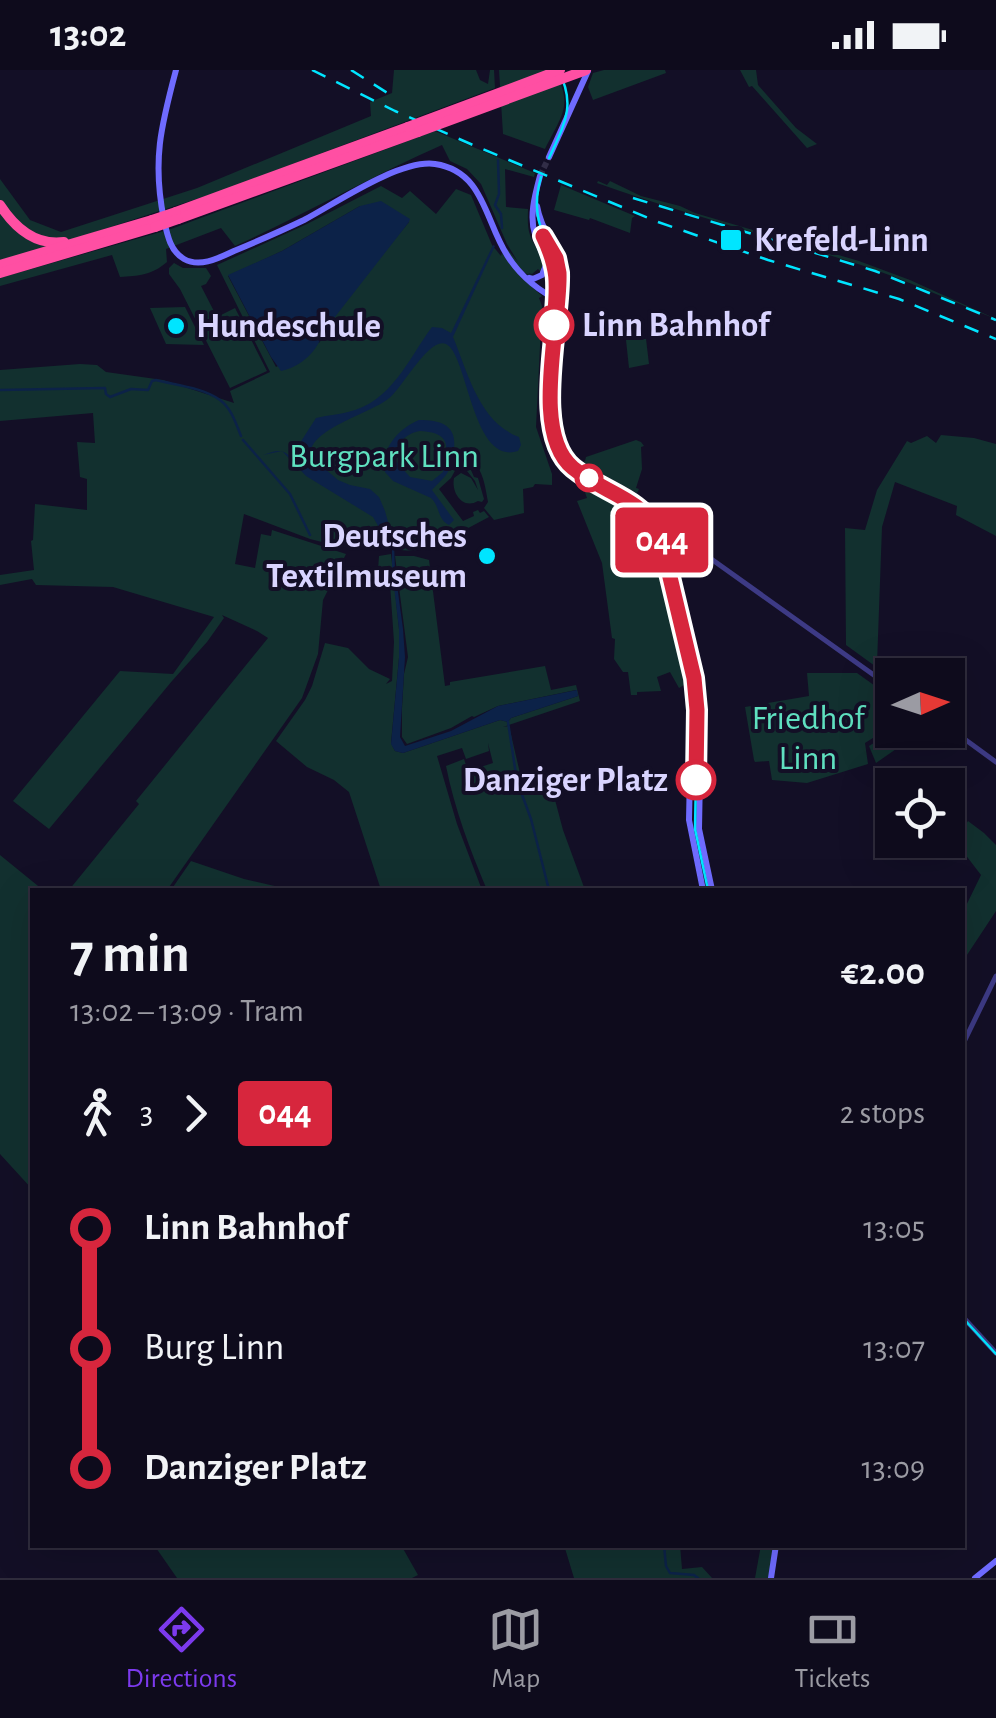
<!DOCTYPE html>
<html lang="en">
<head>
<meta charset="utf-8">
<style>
	body { margin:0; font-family:"Alegreya Sans",sans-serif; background:#1c1929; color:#f1f3f6; height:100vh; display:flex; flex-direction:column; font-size:38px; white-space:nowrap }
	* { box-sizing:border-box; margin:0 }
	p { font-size:32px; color:#9b9ba3 }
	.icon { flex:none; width:55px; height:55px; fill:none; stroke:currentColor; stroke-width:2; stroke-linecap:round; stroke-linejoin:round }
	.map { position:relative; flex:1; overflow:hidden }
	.side { position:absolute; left:30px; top:818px; width:935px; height:660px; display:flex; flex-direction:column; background:#0e0b1c; border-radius:0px; box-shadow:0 10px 40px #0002,0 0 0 2px #2e2b3b }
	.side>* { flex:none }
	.badge { padding:0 20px; border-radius:8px; font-size:35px; line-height:65px }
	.needle { width:65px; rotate:87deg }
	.buttons { position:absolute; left:875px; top:588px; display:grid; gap:20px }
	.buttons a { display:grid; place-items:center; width:90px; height:90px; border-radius:0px; background:#0e0b1c; box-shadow:0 10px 40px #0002,0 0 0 2px #2e2b3b; font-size:50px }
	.map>.badge { position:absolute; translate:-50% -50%; box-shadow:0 0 0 5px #fff }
	.legs { display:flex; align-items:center; gap:15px; height:110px; padding:0 40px; font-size:32px }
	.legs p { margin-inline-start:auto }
	.summary { display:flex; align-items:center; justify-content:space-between; height:170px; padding:0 40px }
	h1 { font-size:55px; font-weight:600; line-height:75px }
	ul { padding:0 40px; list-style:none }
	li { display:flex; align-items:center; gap:35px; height:120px; font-size:38px }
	li i { display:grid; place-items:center; width:15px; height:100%; margin:0 12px; background:currentColor }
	li i::after { content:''; width:25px; height:25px; margin:-12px; border:8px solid; border-radius:50%; background:#0e0b1c }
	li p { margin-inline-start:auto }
	li:first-child i { background:linear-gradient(#0000 50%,currentColor 0) }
	li:last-child i { background:linear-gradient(currentColor 50%,#0000 0) }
	.status { display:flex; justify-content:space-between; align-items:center; height:70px; padding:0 50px; background:#0e0b1c; direction:ltr }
	.status svg { height:28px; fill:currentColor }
	.tabs { display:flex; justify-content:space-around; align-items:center; height:140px; border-top:2px solid #2e2b3b; background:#0e0b1c; font-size:28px; color:#9b9ba3 }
	.tabs a { display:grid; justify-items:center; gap:5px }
	.tabs .current { color:#7c3aed }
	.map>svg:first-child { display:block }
	.green { fill:#12302f; fill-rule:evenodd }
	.water { fill:#0c2248; fill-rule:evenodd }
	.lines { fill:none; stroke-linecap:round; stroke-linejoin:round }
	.stream { stroke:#0c2248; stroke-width:2.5 }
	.secondary-tunnel { stroke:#312d47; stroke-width:6; stroke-dasharray:6 3; stroke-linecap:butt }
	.tertiary { stroke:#3d3a85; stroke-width:5 }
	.secondary { stroke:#6f6bff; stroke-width:6 }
	.motorway { stroke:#ff4fa3; stroke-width:10 }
	.tram { stroke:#00e5ff; stroke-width:2.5 }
	.rail { stroke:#00e5ff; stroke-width:2.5; stroke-dasharray:15 12; stroke-linecap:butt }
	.motorway-bridge { stroke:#ff4fa3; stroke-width:10 }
	.line-1-casing { stroke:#fff; stroke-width:22 }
	.line-1 { stroke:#d7263d; stroke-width:15 }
	.poi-dot { fill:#00e5ff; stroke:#130f26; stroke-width:4 }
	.stop-1-dot { fill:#fff; stroke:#d7263d; stroke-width:5 }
	.labels { text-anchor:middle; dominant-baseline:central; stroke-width:8; stroke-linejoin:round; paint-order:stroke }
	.poi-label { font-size:35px; font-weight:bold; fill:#d9d4ff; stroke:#130f26; text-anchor:start }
	.stop-label { font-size:35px; font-weight:bold; fill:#d9d4ff; stroke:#130f26; text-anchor:start }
	.park-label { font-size:35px; fill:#5fe0c0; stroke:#130f26 }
</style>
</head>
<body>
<div class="status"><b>13:02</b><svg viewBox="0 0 49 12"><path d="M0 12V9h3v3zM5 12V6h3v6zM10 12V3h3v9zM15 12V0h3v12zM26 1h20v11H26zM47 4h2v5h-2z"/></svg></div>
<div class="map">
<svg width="996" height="1508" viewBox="0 0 996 1508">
	<rect width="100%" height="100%" fill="#130f26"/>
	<g class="green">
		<path d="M 394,0 L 476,0 L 480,10 L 488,14 L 490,0 L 494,0 L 495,18 L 221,121 L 46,178 L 0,190 L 0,109 L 30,150 L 61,162 L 197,118 L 371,46 L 370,32 L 392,23 Z"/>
		<path d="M 499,0 L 553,0 C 575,34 561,46 545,79 L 503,64 Z"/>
		<path d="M 604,0 L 665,0 L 666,3 L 593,30 L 588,17 L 593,3 Z"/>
		<path d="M 740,0 L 756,0 L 758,15 L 796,58 L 817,74 L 807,78 L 752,16 L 749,17 Z"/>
		<path d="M 435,61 L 535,103 L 534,107 L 505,99 L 506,137 L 528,139 C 528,146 527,157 530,165 C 534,178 546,187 542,203 L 538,199 L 532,204 L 528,203 L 535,207 C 521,205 511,187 505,176 L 518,192 L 507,174 L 481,114 L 467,99 L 450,91 L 442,75 C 372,106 305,144 235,176 L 221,158 L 166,179 L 167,192 C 152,205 138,206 120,207 L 112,185 L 0,216 L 0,208 L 171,159 Z"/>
		<path d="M 598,111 L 607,115 L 610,111 L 641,126 L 680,136 L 695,143 L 859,191 L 910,210 L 996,249 C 951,231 907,210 861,195 C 773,167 684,144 597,113 Z"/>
		<path d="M 561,115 L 635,146 L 632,148 L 630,163 L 590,148 L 589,150 L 554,140 Z"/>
		<path d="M 381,116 L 402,128 L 410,121 L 436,144 L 456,119 L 471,125 L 492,175 L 501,186 L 502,183 L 520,206 L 542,226 L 539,228 L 542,236 L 536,357 L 552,404 L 552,415 L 535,414 L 533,417 L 523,419 L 524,443 L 494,450 L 484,438 L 488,432 C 484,408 481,390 457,381 L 456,386 L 458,387 L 455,393 L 457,397 L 451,408 L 439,419 L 463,451 L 474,446 L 473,442 L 478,440 L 480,443 L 484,441 L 489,447 L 440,473 L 431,474 L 423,472 L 415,481 L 338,476 L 310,469 L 244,444 L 235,494 L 255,498 L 261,464 L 271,466 L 272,460 L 346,484 L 323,530 L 318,584 L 302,628 L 167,820 L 69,820 L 139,734 L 136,731 L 268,568 L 257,561 L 222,545 L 224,548 L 207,572 L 172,611 L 49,759 L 13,731 L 120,601 L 173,604 L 214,547 L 113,517 L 36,515 L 32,509 L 0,515 L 0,505 L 34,500 L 31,471 L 33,470 L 35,434 L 87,440 L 87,409 L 80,407 L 77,372 L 95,373 L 93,343 L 0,351 L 0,300 L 80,294 L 97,295 L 106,302 L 163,310 L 234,333 L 230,321 L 270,302 L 217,195 L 307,154 ZM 360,136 L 409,149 L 409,152 L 360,211 L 323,261 L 320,272 L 276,297 L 228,206 L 282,181 Z"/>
		<path d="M 174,193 L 183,198 L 206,198 L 211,206 L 206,214 L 201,216 L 217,247 L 235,238 L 267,301 L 230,318 L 180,219 L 169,204 L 169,198 Z"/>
		<path d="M 185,237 L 204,275 L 166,274 L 150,238 Z"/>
		<path d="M 646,269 L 649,294 L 629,298 L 626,270 Z"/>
		<path d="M 941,365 L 974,368 L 996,374 L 996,466 L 956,445 L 957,436 L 895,412 L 882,457 L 877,594 L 875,596 L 846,575 L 845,458 L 865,460 L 877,420 L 907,371 L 911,373 L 927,366 L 936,373 Z"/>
		<path d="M 636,370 L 641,372 L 644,376 L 641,377 L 642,399 L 636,418 L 639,419 L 637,423 L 582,393 L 585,391 L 586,387 Z"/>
		<path d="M 468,393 L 474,407 L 478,408 L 484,429 L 482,432 L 478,431 C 463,440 451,423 454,408 L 461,403 L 471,408 L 478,420 L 475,411 L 467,401 Z"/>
		<path d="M 583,417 C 616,436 639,445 656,482 L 680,585 L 684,615 L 679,618 L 670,602 L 657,607 L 661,621 L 637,622 L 637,625 L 631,625 L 628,602 L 623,602 L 614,589 L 615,569 L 612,568 L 602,493 L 577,431 L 587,428 Z"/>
		<path d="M 391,484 L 399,559 L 399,588 L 391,673 L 395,681 L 403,683 L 500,650 L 508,652 L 511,648 L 578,626 L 576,620 L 498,636 L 474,647 L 472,646 L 451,658 L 407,674 L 402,667 L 402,638 L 404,604 L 408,587 L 395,486 L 414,486 L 429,490 L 445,616 L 450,615 L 450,612 L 545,596 L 551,620 L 576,615 L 580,631 L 503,657 L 509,656 L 523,716 L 550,711 L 563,760 L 585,820 L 487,820 C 470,780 454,737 446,696 L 464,689 L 468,701 L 493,693 L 488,673 L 489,681 L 466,689 L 462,678 L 437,686 L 457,754 L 482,820 L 381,820 L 349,722 L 334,710 L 307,697 L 276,671 L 305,630 L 312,616 L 325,573 L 348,578 L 369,599 L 390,609 L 386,614 L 392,611 L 394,572 L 390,514 L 377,514 L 379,486 Z"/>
		<path d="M 807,603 L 857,603 L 892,628 L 892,656 L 865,673 L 868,694 L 807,713 L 772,710 L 769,691 L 755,692 L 754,690 L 745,637 L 809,626 Z"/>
		<path d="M 885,666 L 899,677 L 876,693 L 869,676 Z"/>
		<path d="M 968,751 L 984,763 L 996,775 L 996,841 L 963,891 L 963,842 L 981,805 L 955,771 Z"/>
		<path d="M 0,785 L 43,820 L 32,820 L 32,1119 L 0,1084 Z"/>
		<path d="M 191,791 L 244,809 L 292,820 L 171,820 Z"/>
		<path d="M 154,1475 L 401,1475 L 418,1505 L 412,1508 L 177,1508 Z"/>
		<path d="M 564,1475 L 680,1475 L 682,1499 L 702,1497 L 712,1508 L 574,1508 Z"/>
		<path d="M 761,1475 L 774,1475 L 769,1508 L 755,1508 Z"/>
	</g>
	<g class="water">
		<path d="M 381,131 L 410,149 L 409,152 L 324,261 C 317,281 303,296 281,301 L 271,287 L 228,205 L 282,181 L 360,136 Z"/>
		<path d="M 493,175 L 495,176 L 453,267 C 468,303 479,352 519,367 L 521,375 L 518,381 C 472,396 468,284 446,274 C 429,266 402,319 388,329 C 367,345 309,359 310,386 L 338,410 L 350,415 L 370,419 L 379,427 L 385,441 L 394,473 L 395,500 L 403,559 L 405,587 L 400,667 L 405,676 L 451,661 L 498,636 L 577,620 L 578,626 L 511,648 L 508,652 L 500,650 L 403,683 L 395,681 L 391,674 L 399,588 L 399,559 L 392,500 L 392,480 L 373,447 L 306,406 L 282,381 L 263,385 C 275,381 281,378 291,387 L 316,348 C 327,345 338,345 348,342 C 392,332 408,289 432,257 L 442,258 L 451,263 Z"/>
		<path d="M 419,350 C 444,350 459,357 453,384 C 452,388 451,396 449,400 C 445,408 437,414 432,420 L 454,450 L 449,455 C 437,449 440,436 431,428 L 393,411 L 385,402 C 380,379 399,358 419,350 ZM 420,361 C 452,363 448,376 443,402 L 432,411 L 410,407 L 393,388 C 395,375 406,363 420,361 Z"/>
	</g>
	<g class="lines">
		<g class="stream">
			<path d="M 498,90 L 499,124 L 495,135 L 501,144 L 502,158"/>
			<path d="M 0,320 L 105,318 L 106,324 L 110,327 L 131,319 L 148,320 L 152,311 L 156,310 C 176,315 204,318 220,330 C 232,339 236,354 241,366"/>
			<path d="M 243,370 L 290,424 L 310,465"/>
			<path d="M 508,652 L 517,711 L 531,749 L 549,820"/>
			<path d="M 664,1475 L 666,1496 L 670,1503 L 694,1505 L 698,1508"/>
		</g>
		<path class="secondary-tunnel" d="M 540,106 L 549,87"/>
		<g class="tertiary">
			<path d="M 657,472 L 660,467 L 667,463 L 679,466 L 892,618"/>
			<path d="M 667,478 L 693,476"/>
			<path d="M 948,657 L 996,692"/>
			<path d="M 962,976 L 996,906"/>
			<path d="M 962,1246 L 996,1283"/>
		</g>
		<g class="secondary">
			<path d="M 176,0 C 161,56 152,91 164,150 C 167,164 170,181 184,189 C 200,198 219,188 234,181 C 258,171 281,161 304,150 C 336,133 400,89 435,94 C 484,101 485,151 507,185 C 520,206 541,223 564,233"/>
			<path d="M 549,87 L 588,1"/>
			<path d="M 540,106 C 535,125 529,146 535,164 C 540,181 549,195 551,213 L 545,346 L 548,370 L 556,388 L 566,399 L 632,439 L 650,459 L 657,472 L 686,593 L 691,656 L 689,750 L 703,820"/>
			<path d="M 537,136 C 541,161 558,180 564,205 L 555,351 L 560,375 L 568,389 L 575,395 L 637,431 L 654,447 L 664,465 L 697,608 L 701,646 L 699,759 L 712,820"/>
			<path d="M 529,208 L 533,209 L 542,205 L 547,193"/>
			<path d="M 771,1508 L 776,1475"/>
			<path d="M 975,1508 L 996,1491"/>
		</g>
		<g class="motorway">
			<path d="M 0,135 C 15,158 35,176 64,172"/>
			<path d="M 176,142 L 408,57"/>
			<path d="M 178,149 L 418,62"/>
			<path d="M 0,195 L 152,150"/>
			<path d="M 0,203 L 155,157"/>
		</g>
		<g class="tram">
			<path d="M 549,88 C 564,55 577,35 558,0"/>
			<path d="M 541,107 C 533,134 537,153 549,178"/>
			<path d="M 543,166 L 556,188 L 559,203 C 560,242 553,282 551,321 C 551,336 548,352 553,367 C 571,425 646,410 665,479 L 694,608 L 697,653 L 695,759 L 708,820"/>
			<path d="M 962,1247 L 996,1284"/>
		</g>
		<g class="rail">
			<path d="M 312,0 L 395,41 L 473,75 L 658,152 L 768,190 L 899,229 L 996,269"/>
			<path d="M 351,0 L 389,24"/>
			<path d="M 633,128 L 875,201 L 996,250"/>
		</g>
		<g class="motorway-bridge">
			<path d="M 408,57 L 560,0"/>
			<path d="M 418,62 L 586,0"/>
			<path d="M 152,150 L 176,142"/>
			<path d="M 155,157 L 178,149"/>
		</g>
	</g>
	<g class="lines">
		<defs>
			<path id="line-1" d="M 554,255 C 557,217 560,201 543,166 L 556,188 L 559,203 C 561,253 530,363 573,398 C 602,422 638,427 659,461 L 694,608 L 697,640 L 696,710"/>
		</defs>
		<use href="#line-1" class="line-1-casing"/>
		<use href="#line-1" class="line-1"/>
	</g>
	<g class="poi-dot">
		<rect x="719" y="158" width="24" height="24" rx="5"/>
		<circle cx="176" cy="256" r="10"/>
		<circle cx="487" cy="486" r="10"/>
	</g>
	<g class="stop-1-dot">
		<circle cx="554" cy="255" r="18"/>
		<circle cx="589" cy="408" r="12"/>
		<circle cx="696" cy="710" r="18"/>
	</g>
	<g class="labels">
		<g class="poi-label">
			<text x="754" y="170">Krefeld-Linn</text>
			<text x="196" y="256">Hundeschule</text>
			<text x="467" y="466" text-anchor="end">Deutsches<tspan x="467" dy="40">Textilmuseum</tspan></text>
		</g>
		<g class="stop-label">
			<text x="582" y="255">Linn Bahnhof</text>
			<text x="668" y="710" text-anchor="end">Danziger Platz</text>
		</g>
		<g class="park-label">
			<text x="384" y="386">Burgpark Linn</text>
			<text x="808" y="648">Friedhof<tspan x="808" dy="40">Linn</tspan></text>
		</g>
	</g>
</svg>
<div class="buttons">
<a><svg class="needle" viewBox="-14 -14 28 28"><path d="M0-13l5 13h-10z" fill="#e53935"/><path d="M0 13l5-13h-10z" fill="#9b9ba3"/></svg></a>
<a><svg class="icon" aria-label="locate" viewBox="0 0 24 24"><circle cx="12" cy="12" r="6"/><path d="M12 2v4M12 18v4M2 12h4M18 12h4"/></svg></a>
</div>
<b class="badge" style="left:662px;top:470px;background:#d7263d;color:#fff">044</b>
<section class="side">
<div class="summary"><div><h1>7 min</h1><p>13:02 – 13:09 · Tram</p></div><b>€2.00</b></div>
<div class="legs"><svg class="icon" aria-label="walk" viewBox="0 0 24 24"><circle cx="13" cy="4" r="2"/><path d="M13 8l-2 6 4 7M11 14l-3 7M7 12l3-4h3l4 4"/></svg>3<svg class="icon" aria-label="forward" viewBox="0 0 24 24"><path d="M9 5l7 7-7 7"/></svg><b class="badge" style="background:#d7263d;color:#fff">044</b><p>2 stops</p></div>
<ul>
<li><i style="color:#d7263d"></i><b>Linn Bahnhof</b><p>13:05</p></li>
<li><i style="color:#d7263d"></i><span>Burg Linn</span><p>13:07</p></li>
<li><i style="color:#d7263d"></i><b>Danziger Platz</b><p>13:09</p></li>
</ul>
</section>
</div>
<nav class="tabs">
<a class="current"><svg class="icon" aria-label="directions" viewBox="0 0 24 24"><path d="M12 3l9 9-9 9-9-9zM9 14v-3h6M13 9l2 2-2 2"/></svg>Directions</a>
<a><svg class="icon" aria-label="map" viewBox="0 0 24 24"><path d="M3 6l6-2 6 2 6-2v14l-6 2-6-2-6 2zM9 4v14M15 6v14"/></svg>Map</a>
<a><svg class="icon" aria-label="tickets" viewBox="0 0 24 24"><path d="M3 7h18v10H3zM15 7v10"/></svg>Tickets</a>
</nav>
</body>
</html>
